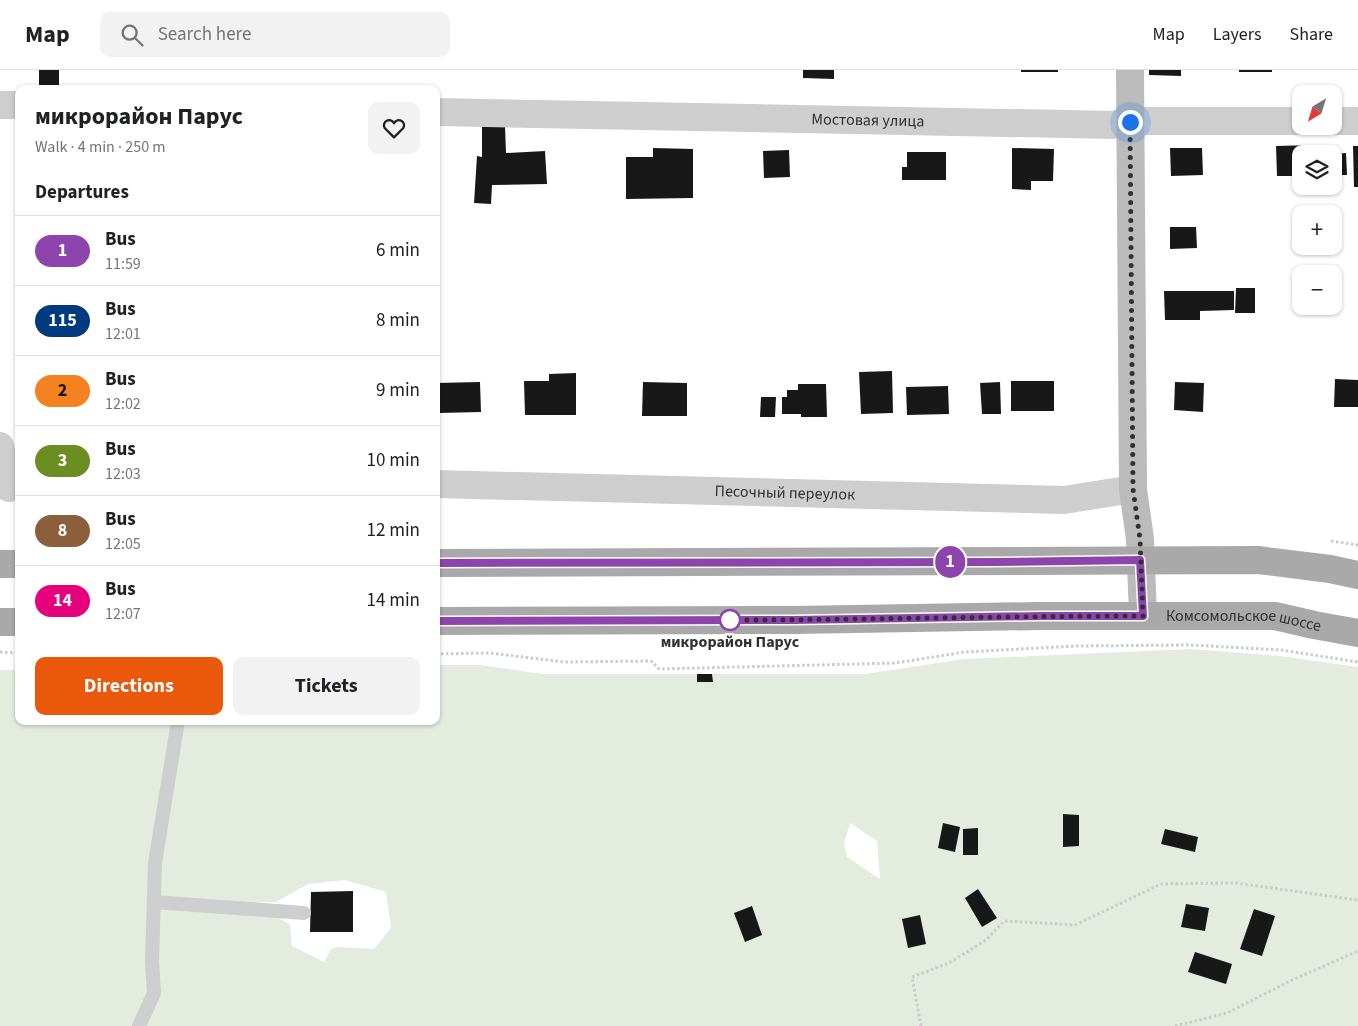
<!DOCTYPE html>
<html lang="en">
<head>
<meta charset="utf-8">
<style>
	body { margin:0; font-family:"Source Sans 3",sans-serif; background:#f2f2f2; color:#202124; height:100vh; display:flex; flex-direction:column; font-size:19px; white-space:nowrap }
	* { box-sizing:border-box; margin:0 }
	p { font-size:16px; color:#757577 }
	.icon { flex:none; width:28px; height:28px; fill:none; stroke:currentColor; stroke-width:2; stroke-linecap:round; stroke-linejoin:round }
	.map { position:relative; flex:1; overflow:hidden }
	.drawer { position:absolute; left:15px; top:15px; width:425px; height:640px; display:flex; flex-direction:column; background:#fff; border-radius:10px; box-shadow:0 1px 4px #0004 }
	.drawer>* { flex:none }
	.badge { padding:0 10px; border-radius:16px; font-size:18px; line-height:32px }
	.needle { width:32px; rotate:218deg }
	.tools { position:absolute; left:1292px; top:15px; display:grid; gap:10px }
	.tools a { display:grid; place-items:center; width:50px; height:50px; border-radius:10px; background:#fff; box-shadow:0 1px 4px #0004; font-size:25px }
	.you { position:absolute; width:25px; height:25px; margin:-12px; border:4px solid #fff; border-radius:50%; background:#1a73e8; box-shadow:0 0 0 8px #1a73e833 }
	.map>.badge { position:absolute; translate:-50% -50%; box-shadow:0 0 0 2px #fff }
	h2 { padding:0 20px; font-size:19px; line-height:45px }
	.round { display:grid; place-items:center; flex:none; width:52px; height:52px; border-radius:10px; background:#f2f2f2 }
	.head { display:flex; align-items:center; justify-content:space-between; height:85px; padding:0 20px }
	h1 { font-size:24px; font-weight:700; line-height:38px }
	.primary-button { display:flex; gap:10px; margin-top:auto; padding:10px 20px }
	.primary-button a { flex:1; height:58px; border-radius:10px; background:#ea580c; color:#fff; font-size:20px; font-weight:700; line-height:58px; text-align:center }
	.primary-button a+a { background:#f2f2f2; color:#202124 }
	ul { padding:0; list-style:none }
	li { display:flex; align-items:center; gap:15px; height:70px; padding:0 20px; border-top:1px solid #e0e0e0 }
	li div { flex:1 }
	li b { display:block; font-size:19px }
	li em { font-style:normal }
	li .badge { min-width:55px; font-weight:700; text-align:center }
	header { display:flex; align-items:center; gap:30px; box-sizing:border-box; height:70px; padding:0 25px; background:#fff; border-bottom:1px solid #e0e0e0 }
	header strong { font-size:24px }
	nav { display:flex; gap:28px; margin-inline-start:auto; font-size:18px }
	.search { width:350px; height:45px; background:#f2f2f2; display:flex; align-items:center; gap:12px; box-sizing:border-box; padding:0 18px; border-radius:10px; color:#757577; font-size:19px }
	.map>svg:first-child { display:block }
	.green { fill:#e4ece0; fill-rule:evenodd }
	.building { fill:#181818 }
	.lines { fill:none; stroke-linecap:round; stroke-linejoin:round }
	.path { stroke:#cbcbcb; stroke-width:3; stroke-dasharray:2.5 2.5; stroke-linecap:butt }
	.lane { stroke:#cecece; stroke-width:14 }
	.street { stroke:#cecece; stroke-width:28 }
	.secondary { stroke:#bbb; stroke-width:28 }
	.primary { stroke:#a9a9a9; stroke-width:28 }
	.line-casing { stroke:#fff; stroke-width:11 }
	.line { stroke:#8e44ad; stroke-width:8 }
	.walk { stroke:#313131; stroke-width:5; stroke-dasharray:0 9 }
	.stop-dot { fill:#fff; stroke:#8e44ad; stroke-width:2.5 }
	.labels { text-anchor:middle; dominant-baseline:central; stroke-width:5; stroke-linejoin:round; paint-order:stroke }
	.street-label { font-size:16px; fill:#313131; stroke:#fff }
	.stop-label { font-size:16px; font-weight:bold; fill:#313131; stroke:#fff }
</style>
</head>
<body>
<header>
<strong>Map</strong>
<div class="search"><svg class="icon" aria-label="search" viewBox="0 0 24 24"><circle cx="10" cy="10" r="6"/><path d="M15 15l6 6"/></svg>Search here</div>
<nav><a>Map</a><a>Layers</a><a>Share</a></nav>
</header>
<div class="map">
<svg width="1358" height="956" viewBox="0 0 1358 956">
	<rect width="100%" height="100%" fill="#fff"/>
	<path class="green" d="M 1191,579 L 1280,586 L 1358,597 L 1358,956 L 0,956 L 0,600 L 19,600 L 19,651 L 436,651 L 436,595 L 480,595 L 542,604 L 865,604 L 964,589 ZM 850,753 L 877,771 L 880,809 L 847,787 L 844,774 ZM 345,810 L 386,822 L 391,858 L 374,879 L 338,877 L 331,879 L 324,892 L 292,876 L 290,855 L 278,847 L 256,846 L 256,832 L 276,832 L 308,814 Z"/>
	<g class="building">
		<rect x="39" y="0" width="20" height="19"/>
		<path d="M 803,0 L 834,0 L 834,9 L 803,8 Z"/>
		<rect x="1021" y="0" width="37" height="2"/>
		<path d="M 1149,0 L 1181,0 L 1181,6 L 1149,5 Z"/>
		<rect x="1239" y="0" width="33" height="2"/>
		<path d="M 482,56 L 505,56 L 506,83 L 545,81 L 547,114 L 492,115 L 491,134 L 474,133 L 477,86 L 482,87 Z"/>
		<path d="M 1313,75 L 1313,84 L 1301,84 L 1301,106 L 1277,106 L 1276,76 Z"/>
		<path d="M 1353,76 L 1358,76 L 1358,117 L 1354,117 Z"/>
		<path d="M 653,78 L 693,79 L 693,128 L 626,129 L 626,87 L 653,87 Z"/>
		<path d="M 1012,78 L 1054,79 L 1053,111 L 1031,111 L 1031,120 L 1012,119 Z"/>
		<path d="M 1170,78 L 1202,78 L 1203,105 L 1171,106 Z"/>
		<rect x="15" y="80" width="4" height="37"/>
		<path d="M 789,80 L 790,107 L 764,108 L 763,81 Z"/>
		<path d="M 907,82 L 946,82 L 946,110 L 902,110 L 902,97 L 907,97 Z"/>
		<path d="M 1346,83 L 1347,105 L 1334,105 L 1334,84 Z"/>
		<path d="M 1170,157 L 1196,157 L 1197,178 L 1170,179 Z"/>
		<path d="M 1236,218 L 1255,218 L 1255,243 L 1235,243 Z"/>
		<path d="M 1164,221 L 1234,221 L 1234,240 L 1200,241 L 1200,250 L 1165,250 Z"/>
		<path d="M 892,301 L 893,343 L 861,344 L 859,302 Z"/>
		<path d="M 576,303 L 576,345 L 525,345 L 524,311 L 549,311 L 549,304 Z"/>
		<path d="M 1335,309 L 1358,310 L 1358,337 L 1334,337 Z"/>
		<rect x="1011" y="311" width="43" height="30"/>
		<path d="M 480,312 L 481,342 L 439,343 L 439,347 L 436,347 L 436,313 Z"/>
		<path d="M 643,312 L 687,313 L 687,346 L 642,346 Z"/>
		<path d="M 1000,312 L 1001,344 L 982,344 L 980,313 Z"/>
		<path d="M 1175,312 L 1204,313 L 1203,342 L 1174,340 Z"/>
		<path d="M 798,314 L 826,314 L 827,347 L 801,347 L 801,344 L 782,344 L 782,327 L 787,327 L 787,320 L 798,320 Z"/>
		<path d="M 948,316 L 949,344 L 907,345 L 906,317 Z"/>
		<path d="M 761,327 L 776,327 L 775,347 L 760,347 Z"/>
		<path d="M 697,604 L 712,604 L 713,612 L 697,612 Z"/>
		<path d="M 1063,744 L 1079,745 L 1079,776 L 1063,777 Z"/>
		<path d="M 943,753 L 960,757 L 955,782 L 938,778 Z"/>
		<path d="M 978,758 L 978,785 L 963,785 L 963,759 Z"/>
		<path d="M 1165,759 L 1198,767 L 1195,782 L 1161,774 Z"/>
		<path d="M 978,819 L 997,848 L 982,857 L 965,828 Z"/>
		<path d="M 353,821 L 353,862 L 310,862 L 311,822 Z"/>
		<path d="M 1186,834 L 1209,838 L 1205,861 L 1181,857 Z"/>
		<path d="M 752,836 L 762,865 L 745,872 L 734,843 Z"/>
		<path d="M 1254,839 L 1275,846 L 1262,886 L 1240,879 Z"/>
		<path d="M 920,845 L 926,874 L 908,878 L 902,849 Z"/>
		<path d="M 1195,882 L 1232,894 L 1226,914 L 1188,902 Z"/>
	</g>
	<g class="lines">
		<g class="path">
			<path d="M 1331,471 L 1358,475"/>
			<path d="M 0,582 L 19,583"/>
			<path d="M 436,584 L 490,583 L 564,592 L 651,591 L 659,599 L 895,593 L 965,582 L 1076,576 L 1191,575 L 1281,580 L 1358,592"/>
			<path d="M 921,956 L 912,907 L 949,893 L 986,870 L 1004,851 L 1075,855 L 1161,814 L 1236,813 L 1358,830"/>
			<path d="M 1175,956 L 1227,943 L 1290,911 L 1358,881"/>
		</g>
		<g class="lane">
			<path d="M 154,832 L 304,843"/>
			<path d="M 139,956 L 154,923 L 152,891 L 155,793 L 178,651"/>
		</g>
		<g class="street">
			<path d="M 0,35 L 19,35"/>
			<path id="s1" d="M 436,42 L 1114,55 L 1130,51 L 1301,51"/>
			<path d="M 1334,51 L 1358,51"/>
			<path d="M 0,376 L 9,418"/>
			<path id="s2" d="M 436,414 L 1064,430 L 1133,419"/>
		</g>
		<path class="secondary" d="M 1130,0 L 1133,419 L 1140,469 L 1143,546"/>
		<g class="primary">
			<path d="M 436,493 L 1258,490 L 1330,499 L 1358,505"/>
			<path d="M 0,494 L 19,494"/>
			<path id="s3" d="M 436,551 L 795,550 L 1040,546 L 1275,546 L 1314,555 L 1358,563"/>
			<path d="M 0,552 L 19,552"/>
		</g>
	</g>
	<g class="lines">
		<defs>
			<path id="line" d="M 436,493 L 992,492 L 1140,490 L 1143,546 L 1040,546 L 795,550 L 436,551"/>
		</defs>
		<use href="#line" class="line-casing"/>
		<use href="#line" class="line"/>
		<path class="walk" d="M 730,550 L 725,550 C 864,550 1004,546 1143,546 L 1140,469 L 1133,419 L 1130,52"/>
	</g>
	<circle class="stop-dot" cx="730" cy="550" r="10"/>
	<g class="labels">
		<g class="street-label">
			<text stroke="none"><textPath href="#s1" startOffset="432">Мостовая улица</textPath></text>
			<text stroke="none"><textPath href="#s2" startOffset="349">Песочный переулок</textPath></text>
			<text stroke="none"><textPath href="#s3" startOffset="808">Комсомольское шоссе</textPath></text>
		</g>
		<g class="stop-label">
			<text x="730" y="572">микрорайон Парус</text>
		</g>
	</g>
</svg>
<div class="tools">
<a><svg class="needle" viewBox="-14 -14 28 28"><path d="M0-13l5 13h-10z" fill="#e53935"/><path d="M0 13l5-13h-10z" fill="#757577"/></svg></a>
<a><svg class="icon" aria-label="layers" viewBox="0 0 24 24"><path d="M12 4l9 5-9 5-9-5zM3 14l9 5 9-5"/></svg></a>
<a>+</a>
<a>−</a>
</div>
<div class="you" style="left:1130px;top:52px"></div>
<b class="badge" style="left:950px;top:492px;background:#8e44ad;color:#fff">1</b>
<section class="drawer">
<div class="head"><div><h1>микрорайон Парус</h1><p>Walk · 4 min · 250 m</p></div><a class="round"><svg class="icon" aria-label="heart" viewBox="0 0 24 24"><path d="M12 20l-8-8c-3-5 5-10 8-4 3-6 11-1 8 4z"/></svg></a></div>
<h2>Departures</h2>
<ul>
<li><span class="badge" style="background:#8e44ad;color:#fff">1</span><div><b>Bus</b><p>11:59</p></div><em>6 min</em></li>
<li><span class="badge" style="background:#003b80;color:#fff">115</span><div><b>Bus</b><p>12:01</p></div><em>8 min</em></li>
<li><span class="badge" style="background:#f58220;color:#111">2</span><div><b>Bus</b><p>12:02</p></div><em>9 min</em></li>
<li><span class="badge" style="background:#6b8e23;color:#fff">3</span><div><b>Bus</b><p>12:03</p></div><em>10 min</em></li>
<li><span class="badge" style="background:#8b5e3c;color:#fff">8</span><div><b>Bus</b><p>12:05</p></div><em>12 min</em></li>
<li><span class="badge" style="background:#e6007e;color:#fff">14</span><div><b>Bus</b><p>12:07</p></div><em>14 min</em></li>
</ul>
<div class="primary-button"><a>Directions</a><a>Tickets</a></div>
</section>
</div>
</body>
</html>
